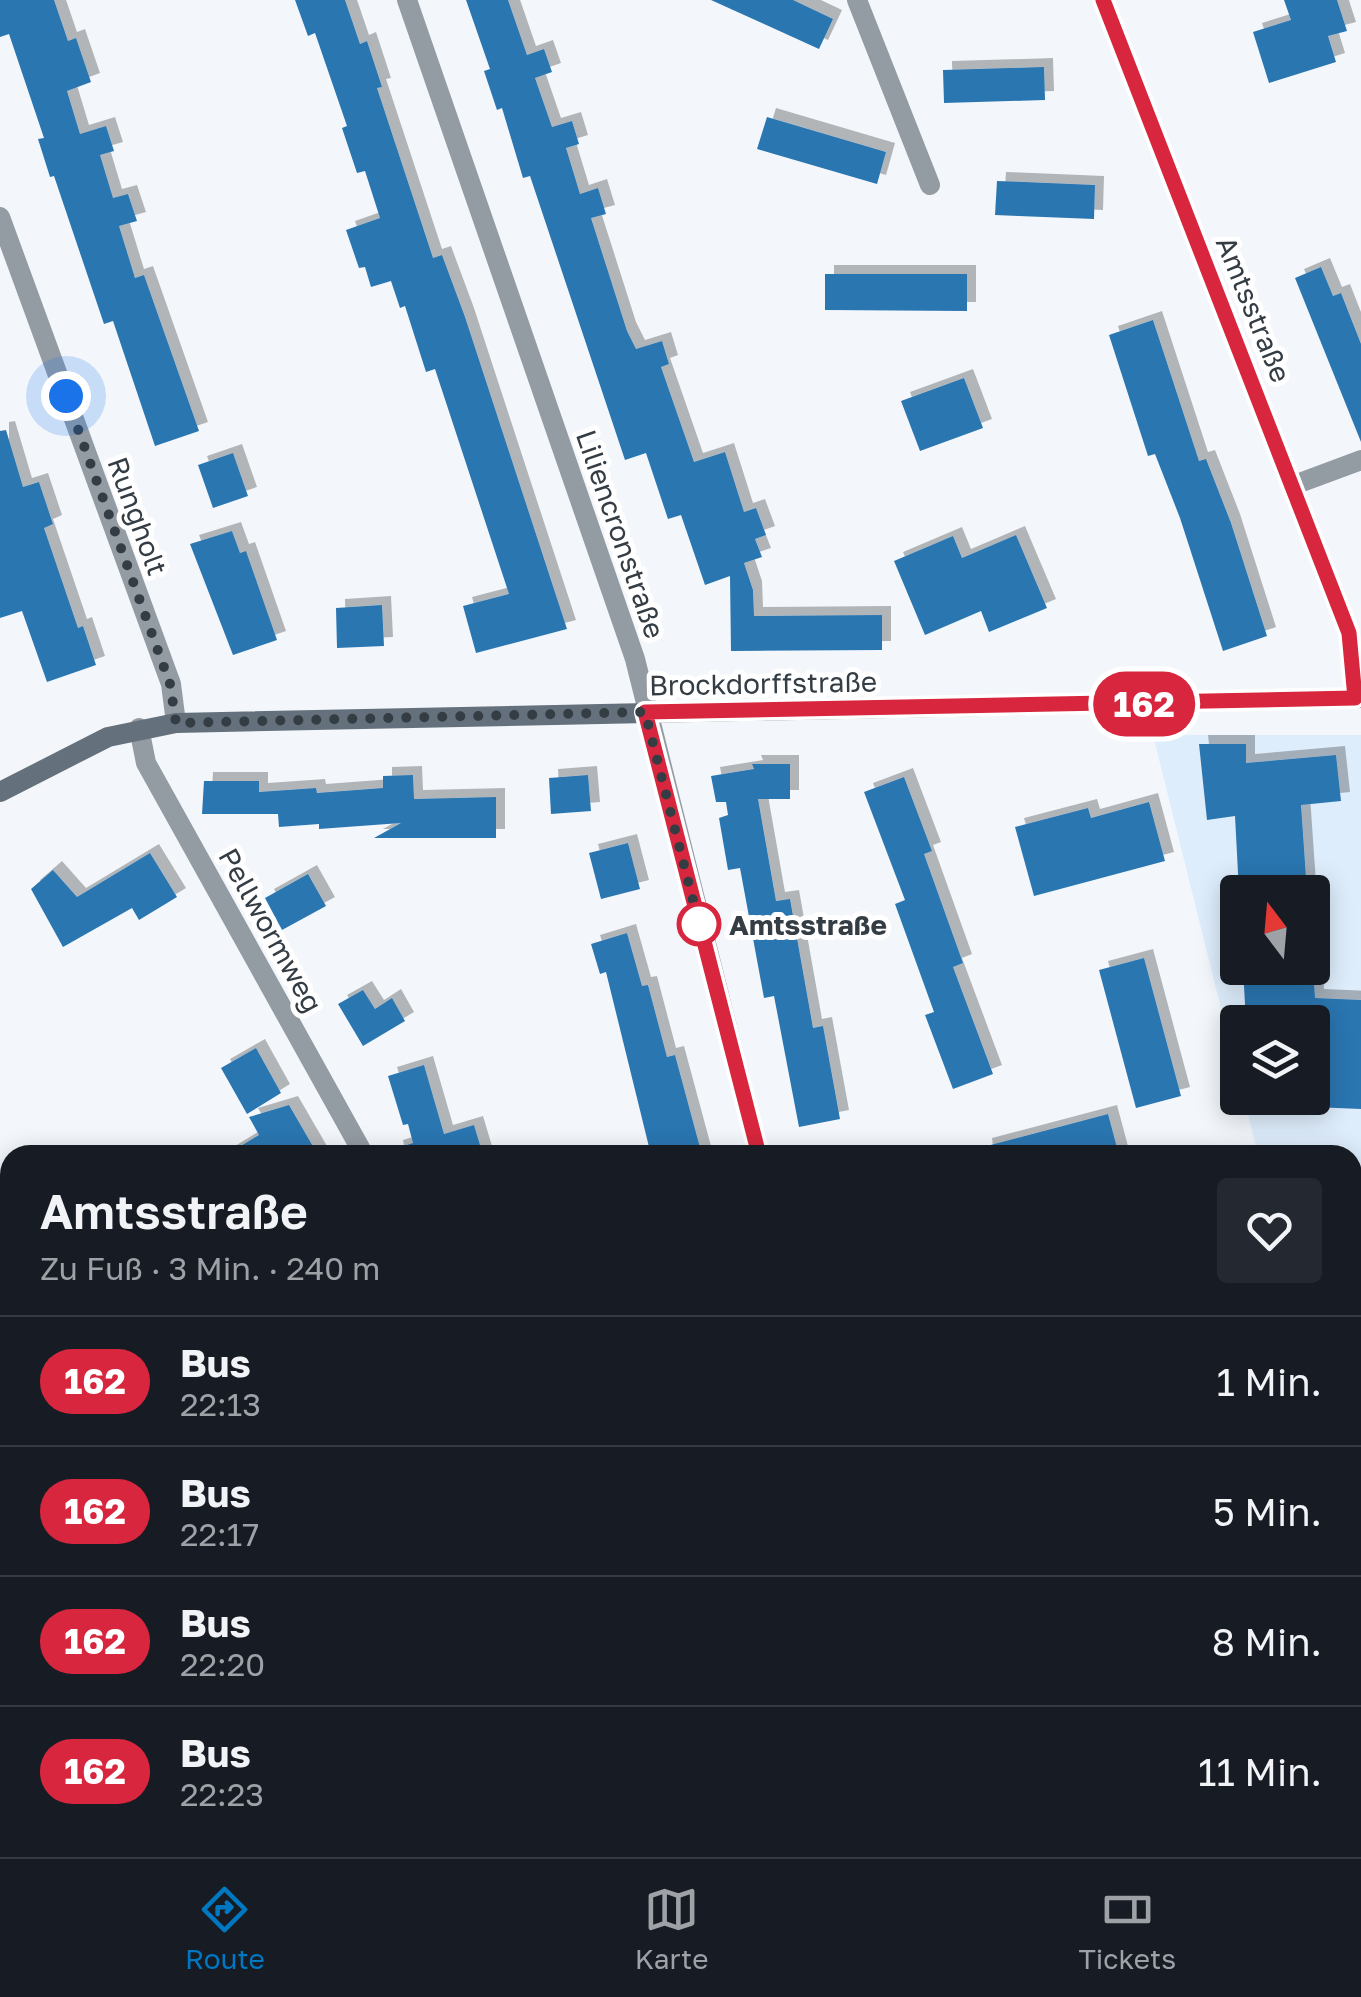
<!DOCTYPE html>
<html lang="de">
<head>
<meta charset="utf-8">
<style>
	body { margin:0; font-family:"Golos Text",sans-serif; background:#242831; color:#f1f3f6; height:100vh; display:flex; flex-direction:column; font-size:38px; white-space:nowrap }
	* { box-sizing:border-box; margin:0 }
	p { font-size:32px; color:#9ea1a6 }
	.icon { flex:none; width:55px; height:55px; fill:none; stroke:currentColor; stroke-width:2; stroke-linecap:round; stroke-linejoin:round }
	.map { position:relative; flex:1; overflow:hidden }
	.drawer { position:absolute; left:0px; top:1145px; width:1362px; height:712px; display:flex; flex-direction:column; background:#171b24; border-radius:30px 30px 0 0; box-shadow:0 5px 25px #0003 }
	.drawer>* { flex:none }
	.badge { padding:0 20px; border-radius:32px; font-size:35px; line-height:65px }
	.needle { width:65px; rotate:344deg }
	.tools { position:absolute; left:1220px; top:875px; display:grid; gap:20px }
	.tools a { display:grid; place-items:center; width:110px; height:110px; border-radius:10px; background:#171b24; box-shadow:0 5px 25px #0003; font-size:50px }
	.you { position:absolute; width:50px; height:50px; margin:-25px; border:8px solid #fff; border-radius:50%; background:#1a73e8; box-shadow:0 0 0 15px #1a73e833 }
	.map>.badge { position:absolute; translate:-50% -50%; box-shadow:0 0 0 5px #fff }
	.round { display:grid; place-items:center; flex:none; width:105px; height:105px; border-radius:10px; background:#242831 }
	.summary { display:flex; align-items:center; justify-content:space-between; height:170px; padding:0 40px }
	h1 { font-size:48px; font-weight:600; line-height:75px }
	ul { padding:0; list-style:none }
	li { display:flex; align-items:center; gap:30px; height:130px; padding:0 40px; border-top:2px solid #363941 }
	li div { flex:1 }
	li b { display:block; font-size:38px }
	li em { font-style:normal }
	li .badge { min-width:110px; font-weight:700; text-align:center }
	.tabs { display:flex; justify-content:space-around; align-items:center; height:140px; border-top:2px solid #363941; background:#171b24; font-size:28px; color:#9ea1a6 }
	.tabs a { display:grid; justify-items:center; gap:5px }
	.tabs .current { color:#0077c1 }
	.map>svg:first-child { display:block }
	.built { fill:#deedfc; fill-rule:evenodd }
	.green { fill:#a7cff5 }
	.building { fill:#2b76b1; filter:url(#shadow) }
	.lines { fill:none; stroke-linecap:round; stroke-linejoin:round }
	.street { stroke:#939ba3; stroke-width:20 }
	.secondary { stroke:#64707b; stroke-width:20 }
	.line-casing { stroke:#fff; stroke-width:22 }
	.line { stroke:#d7263d; stroke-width:15 }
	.walk { stroke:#343c44; stroke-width:10; stroke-dasharray:0 18 }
	.stop-dot { fill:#fff; stroke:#d7263d; stroke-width:5 }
	.labels { text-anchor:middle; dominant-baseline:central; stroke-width:10; stroke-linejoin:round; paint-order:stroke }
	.street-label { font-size:28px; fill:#343c44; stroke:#fff }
	.stop-label { font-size:28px; font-weight:bold; fill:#343c44; stroke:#fff; text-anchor:start }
</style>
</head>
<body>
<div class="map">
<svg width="1361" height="1857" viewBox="0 0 1361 1857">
	<defs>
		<filter id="shadow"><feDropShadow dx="9" dy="-9" stdDeviation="0" flood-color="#0004"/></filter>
	</defs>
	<rect width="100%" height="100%" fill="#f3f7fb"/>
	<path class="built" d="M 1153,735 L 1361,735 L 1361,1499 L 1352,1471 L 1352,1155 L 1258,1155 L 1244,1098 L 1312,1098 L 1312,1022 L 1238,1022 L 1237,1073 ZM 1238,892 L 1312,892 L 1312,968 L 1238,968 Z"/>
	<g class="green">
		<path d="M 1353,1471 L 1361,1499 L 1361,1857 L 1249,1857 L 1247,1848 L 1352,1848 Z"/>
		<path d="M 975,1848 L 1108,1848 L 1074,1857 L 977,1857 Z"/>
	</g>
	<g class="building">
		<path d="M 0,0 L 54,0 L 68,41 L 76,38 L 91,82 L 67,91 L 80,134 L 106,126 L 114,151 L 100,155 L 113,198 L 128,194 L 137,221 L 119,226 L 135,278 L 144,275 L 199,431 L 155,446 L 113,321 L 104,324 L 54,176 L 50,177 L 38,139 L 44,138 L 9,34 L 0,37 Z"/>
		<path d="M 295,0 L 345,0 L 360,44 L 367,41 L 382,87 L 377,88 L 433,258 L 442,255 L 465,317 L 567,629 L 476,653 L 463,606 L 509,594 L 435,369 L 426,372 L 405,306 L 400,308 L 391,281 L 371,287 L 365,267 L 359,268 L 346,230 L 380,218 L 365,171 L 357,173 L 342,128 L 347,126 L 315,33 L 308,36 Z"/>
		<path d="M 466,0 L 508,0 L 527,55 L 544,49 L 552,72 L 535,78 L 552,127 L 572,121 L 579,144 L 566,148 L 580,194 L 598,188 L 606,214 L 591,218 L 627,331 L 636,349 L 662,341 L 669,364 L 661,367 L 694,462 L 725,452 L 744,512 L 756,508 L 766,535 L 755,539 L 762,557 L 744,563 L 753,590 L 754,616 L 882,615 L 882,650 L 731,651 L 730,576 L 705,585 L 681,515 L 668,519 L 646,453 L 625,460 L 530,176 L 523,178 L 502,108 L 497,110 L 484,71 L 490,69 Z"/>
		<path d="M 711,0 L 793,0 L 833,19 L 819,49 Z"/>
		<path d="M 1284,0 L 1337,0 L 1347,31 L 1328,36 L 1336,62 L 1269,83 L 1253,32 L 1291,20 Z"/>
		<path d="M 1044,67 L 1045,100 L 944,103 L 943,70 Z"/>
		<path d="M 767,117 L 886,152 L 877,184 L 757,149 Z"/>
		<path d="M 997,181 L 1095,185 L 1094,219 L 995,215 Z"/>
		<path d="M 1321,267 L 1333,296 L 1341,293 L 1361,344 L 1361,442 L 1295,278 Z"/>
		<path d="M 825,274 L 967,274 L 967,311 L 825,310 Z"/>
		<path d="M 1153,320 L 1199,461 L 1206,459 L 1231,523 L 1267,636 L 1223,651 L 1180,518 L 1155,454 L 1148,456 L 1109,335 Z"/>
		<path d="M 964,378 L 983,428 L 920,451 L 901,401 Z"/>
		<path d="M 6,430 L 23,487 L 39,482 L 53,524 L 44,528 L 78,628 L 83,626 L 96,665 L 47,682 L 22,611 L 0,618 L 0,431 Z"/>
		<path d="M 233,453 L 248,496 L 213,508 L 198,465 Z"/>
		<path d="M 232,531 L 240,553 L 246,551 L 277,640 L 233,655 L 190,544 Z"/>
		<path d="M 1016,535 L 1047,608 L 989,632 L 981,611 L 925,635 L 894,561 L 953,536 L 962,558 Z"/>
		<path d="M 382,605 L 384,646 L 337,648 L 336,608 Z"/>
		<path d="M 1199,744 L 1246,744 L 1246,763 L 1336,755 L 1341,801 L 1301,805 L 1307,892 L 1239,892 L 1235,816 L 1207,820 Z"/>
		<path d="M 752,764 L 790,764 L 790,799 L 758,799 L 776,901 L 790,899 L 813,1028 L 823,1026 L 840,1119 L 799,1127 L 774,996 L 764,998 L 740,868 L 728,870 L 719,818 L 728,815 L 726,802 L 716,802 L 711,776 L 754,769 Z"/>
		<path d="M 413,775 L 414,799 L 496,797 L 496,838 L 374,838 L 401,823 L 319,829 L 319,824 L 279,827 L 278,814 L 202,814 L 204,781 L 259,781 L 259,792 L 316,788 L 317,793 L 383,788 L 383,776 Z"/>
		<path d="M 588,775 L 591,811 L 551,814 L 549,778 Z"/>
		<path d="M 904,777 L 932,851 L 924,854 L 963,963 L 953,967 L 993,1074 L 953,1089 L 925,1015 L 934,1012 L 895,904 L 905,900 L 864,792 Z"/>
		<path d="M 1149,802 L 1165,861 L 1034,896 L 1015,827 L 1088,808 L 1091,818 Z"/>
		<path d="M 628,843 L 640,889 L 601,899 L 589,853 Z"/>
		<path d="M 150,853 L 177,897 L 139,920 L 132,908 L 63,947 L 31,889 L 53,870 L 77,897 Z"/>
		<path d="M 308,874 L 326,906 L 282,930 L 265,898 Z"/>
		<path d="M 627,933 L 642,986 L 648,985 L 667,1057 L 675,1055 L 702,1155 L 651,1155 L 606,972 L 600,974 L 591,944 Z"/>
		<path d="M 1144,958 L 1181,1096 L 1136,1108 L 1099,970 Z"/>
		<path d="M 1243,968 L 1313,968 L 1315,998 L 1361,1000 L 1361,1109 L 1312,1107 L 1312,1022 L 1246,1022 Z"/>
		<path d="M 363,990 L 375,1009 L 392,998 L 405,1021 L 363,1046 L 338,1004 Z"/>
		<path d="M 256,1048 L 281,1093 L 247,1114 L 221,1068 Z"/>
		<path d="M 424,1065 L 444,1134 L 474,1125 L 483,1155 L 395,1155 L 394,1149 L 413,1143 L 408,1124 L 403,1125 L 388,1076 Z"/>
		<path d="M 289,1105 L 318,1155 L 226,1155 L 259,1135 L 249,1117 Z"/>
		<path d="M 1108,1114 L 1119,1155 L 984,1155 L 983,1147 Z"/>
	</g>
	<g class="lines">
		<g class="street">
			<path d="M 407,0 L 635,659 L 759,1155"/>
			<path d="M 857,0 L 930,185"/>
			<path d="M 1103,0 L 1349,633 L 1355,698"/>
			<path d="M 0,217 L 171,684 L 176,723"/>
			<path d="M 1294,485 L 1361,460"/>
			<path d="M 139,728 L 146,763 L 364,1155"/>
			<path d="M 690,1848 L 693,1857"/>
			<path d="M 940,1848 L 942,1857"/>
		</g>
		<path class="secondary" d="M 0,792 L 108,737 L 176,723 L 1361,698"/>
	</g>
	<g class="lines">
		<defs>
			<path id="line" d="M 759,1155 L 645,712 L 1355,698 L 1349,633 L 1103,0"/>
		</defs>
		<use href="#line" class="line-casing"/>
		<use href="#line" class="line"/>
		<path class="walk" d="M 66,396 L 170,684 L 176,723 L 645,712 L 699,924"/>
	</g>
	<circle class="stop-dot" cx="699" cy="924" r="20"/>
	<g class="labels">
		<g class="street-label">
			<text transform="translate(1254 309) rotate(68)">Amtsstraße</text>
			<text transform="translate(138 516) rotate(70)">Rungholt</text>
			<text transform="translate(621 534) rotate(71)">Liliencronstraße</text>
			<text transform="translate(763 683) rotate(-1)">Brockdorffstraße</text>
			<text transform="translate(271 930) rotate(61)">Pellwormweg</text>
		</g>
		<g class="stop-label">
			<text x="729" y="924">Amtsstraße</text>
		</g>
	</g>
</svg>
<div class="tools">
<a><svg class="needle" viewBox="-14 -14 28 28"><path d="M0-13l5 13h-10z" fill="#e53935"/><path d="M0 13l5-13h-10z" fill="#9ea1a6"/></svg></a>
<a><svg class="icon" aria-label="layers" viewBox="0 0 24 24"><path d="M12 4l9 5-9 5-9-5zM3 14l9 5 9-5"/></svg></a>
</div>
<div class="you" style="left:66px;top:396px"></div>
<b class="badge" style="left:1144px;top:704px;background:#d7263d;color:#fff">162</b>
<section class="drawer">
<div class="summary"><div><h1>Amtsstraße</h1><p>Zu Fuß · 3 Min. · 240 m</p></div><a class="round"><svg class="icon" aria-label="heart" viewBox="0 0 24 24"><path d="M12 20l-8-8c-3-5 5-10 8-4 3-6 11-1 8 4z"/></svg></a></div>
<ul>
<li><span class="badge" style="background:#d7263d;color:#fff">162</span><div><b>Bus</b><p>22:13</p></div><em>1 Min.</em></li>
<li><span class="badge" style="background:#d7263d;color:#fff">162</span><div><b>Bus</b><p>22:17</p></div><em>5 Min.</em></li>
<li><span class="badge" style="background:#d7263d;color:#fff">162</span><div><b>Bus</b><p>22:20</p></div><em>8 Min.</em></li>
<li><span class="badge" style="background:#d7263d;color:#fff">162</span><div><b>Bus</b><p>22:23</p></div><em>11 Min.</em></li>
</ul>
</section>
</div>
<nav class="tabs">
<a class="current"><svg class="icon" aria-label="directions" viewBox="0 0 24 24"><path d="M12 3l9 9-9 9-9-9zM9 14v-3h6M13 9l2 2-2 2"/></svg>Route</a>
<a><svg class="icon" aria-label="map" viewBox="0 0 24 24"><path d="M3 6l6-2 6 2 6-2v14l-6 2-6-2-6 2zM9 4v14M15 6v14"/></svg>Karte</a>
<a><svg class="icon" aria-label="tickets" viewBox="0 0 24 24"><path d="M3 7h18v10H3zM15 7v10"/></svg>Tickets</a>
</nav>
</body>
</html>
